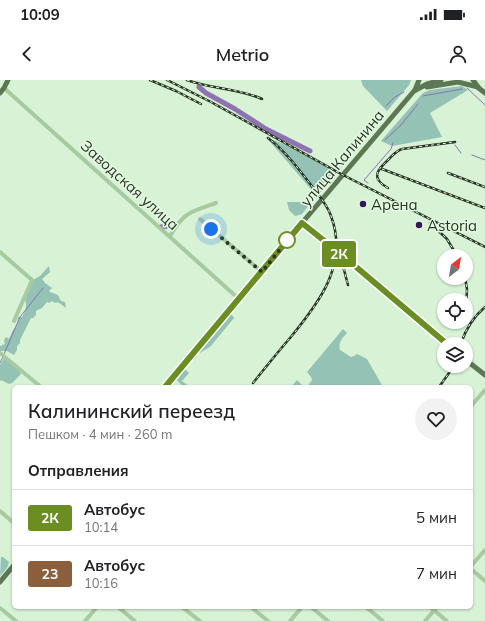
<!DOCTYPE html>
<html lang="ru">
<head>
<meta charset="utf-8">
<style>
	body { margin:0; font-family:Mulish,sans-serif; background:#f2f2f2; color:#202124; height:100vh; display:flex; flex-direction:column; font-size:15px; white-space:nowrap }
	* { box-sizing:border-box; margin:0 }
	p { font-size:13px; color:#757577 }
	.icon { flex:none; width:22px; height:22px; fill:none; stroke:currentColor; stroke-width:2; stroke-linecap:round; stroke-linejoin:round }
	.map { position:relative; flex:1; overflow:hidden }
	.sheet { position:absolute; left:12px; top:305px; width:461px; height:224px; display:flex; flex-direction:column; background:#fff; border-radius:6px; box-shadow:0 1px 3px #0004 }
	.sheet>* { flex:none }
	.badge { padding:0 8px; border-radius:3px; font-size:14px; line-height:26px }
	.needle { width:26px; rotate:31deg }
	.controls { position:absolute; left:437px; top:169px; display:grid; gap:8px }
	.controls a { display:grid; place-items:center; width:36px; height:36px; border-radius:50%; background:#fff; box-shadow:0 1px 3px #0004; font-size:20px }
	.you { position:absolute; width:20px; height:20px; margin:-10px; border:3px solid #fff; border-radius:50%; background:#1a73e8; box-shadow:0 0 0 6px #1a73e833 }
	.map>.badge { position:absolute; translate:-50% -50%; box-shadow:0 0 0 2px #fff }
	h2 { padding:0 16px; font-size:15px; line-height:36px }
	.round { display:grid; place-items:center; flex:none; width:42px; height:42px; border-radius:21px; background:#f2f2f2 }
	.summary { display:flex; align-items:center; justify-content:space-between; height:68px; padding:0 16px }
	h1 { font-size:19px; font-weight:600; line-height:30px }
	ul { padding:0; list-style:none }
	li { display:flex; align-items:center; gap:12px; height:56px; padding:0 16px; border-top:1px solid #e0e0e0 }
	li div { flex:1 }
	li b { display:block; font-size:15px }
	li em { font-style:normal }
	li .badge { min-width:44px; font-weight:700; text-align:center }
	.status { display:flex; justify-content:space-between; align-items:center; height:28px; padding:0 20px; background:#fff; direction:ltr }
	.status svg { height:11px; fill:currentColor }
	header { display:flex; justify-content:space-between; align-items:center; height:52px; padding:0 16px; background:#fff; font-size:18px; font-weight:600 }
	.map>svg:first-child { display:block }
	.green { fill:#94c2b5 }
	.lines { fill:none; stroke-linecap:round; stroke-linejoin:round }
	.stream { stroke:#8e72b1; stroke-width:1 }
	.river { stroke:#8e72b1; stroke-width:5 }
	.minor { stroke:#a7caa1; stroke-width:4 }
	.major { stroke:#5d7754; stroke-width:5 }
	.rail-casing { stroke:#293424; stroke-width:2.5 }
	.rail { stroke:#e3fae1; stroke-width:1; stroke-dasharray:3; stroke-linecap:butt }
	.line-casing { stroke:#fff; stroke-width:9 }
	.line { stroke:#6b8e23; stroke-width:6 }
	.walk { stroke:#293424; stroke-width:4; stroke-dasharray:0 7.2 }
	.poi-dot { fill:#351758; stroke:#e3fae1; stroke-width:1.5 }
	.stop-dot { fill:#fff; stroke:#6b8e23; stroke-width:2 }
	.labels { text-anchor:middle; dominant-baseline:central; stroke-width:3; stroke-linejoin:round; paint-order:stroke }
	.street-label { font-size:15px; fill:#293424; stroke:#e3fae1 }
	.poi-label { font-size:15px; fill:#293424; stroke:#e3fae1; text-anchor:start }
</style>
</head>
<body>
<div class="status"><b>10:09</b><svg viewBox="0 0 49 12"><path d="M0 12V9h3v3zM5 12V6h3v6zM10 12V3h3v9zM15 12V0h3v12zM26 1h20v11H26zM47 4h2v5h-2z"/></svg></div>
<header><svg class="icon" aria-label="back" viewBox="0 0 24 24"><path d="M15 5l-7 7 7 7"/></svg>Metrio<svg class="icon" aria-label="person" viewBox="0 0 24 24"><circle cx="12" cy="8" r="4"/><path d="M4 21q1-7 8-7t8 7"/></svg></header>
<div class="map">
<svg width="485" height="541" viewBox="0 0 485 541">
	<rect width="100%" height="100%" fill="#d7f2d5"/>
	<g class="green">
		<path d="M 361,0 L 411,0 L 409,5 L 387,31 L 363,6 Z"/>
		<path d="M 462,6 L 468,10 L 430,33 L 442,57 L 392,66 L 381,61 L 423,13 L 430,10 Z"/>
		<path d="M 266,57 L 291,67 L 334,91 L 315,114 Z"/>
		<path d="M 287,122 L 303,122 L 309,125 L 302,134 L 295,136 L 289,130 Z"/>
		<path d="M 49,186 L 50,192 L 42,199 L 45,203 L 52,208 L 49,211 L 50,212 L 58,215 L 61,221 L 65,222 L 66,228 L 58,222 L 56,223 L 51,221 L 50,223 L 47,222 L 42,228 L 36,231 L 36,235 L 33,238 L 31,238 L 20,260 L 20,263 L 17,266 L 17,270 L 14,275 L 7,271 L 0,271 L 0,266 L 2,266 L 2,265 L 5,264 L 4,260 L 6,257 L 9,259 L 13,250 L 17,246 L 18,237 L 22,237 C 26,230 27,227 25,219 L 27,217 L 27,214 L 33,200 L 40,196 Z"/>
		<path d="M 228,234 L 232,235 L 234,238 L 210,267 L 198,274 L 194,280 L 191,278 Z"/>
		<path d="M 343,249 L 347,253 C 342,258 338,263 340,270 L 351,277 L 354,276 L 357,274 L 367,279 L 383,307 L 291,307 L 297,300 L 304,307 L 307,307 L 312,300 L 311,297 L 307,292 Z"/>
		<path d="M 4,278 L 20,291 L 21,294 L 12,303 L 9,304 L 1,300 L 0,301 L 0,285 Z"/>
		<path d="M 185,289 L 189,293 L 182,301 L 190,307 C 183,307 180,304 176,299 Z"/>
		<path d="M 1,477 L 3,477 L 9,482 L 7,488 L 0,496 Z"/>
	</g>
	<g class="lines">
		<g class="stream">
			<path d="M 467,8 L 485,25"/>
			<path d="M 423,16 L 462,9"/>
			<path d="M 386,26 L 395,17 L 404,12"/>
			<path d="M 385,60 L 401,45 L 418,24"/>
			<path d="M 455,65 L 461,73"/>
			<path d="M 472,75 L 485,80"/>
			<path d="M 368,103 L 364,100 L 391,69 L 393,63"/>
			<path d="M 316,116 L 323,109 L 326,103 L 333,97 L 339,87"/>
			<path d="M 4,274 L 20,237 L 43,208"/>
			<path d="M 0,283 L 3,277"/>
		</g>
		<g class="river">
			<path d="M 199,7 L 206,13 L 235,29 L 266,49 L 310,71"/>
			<path d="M 161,147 L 168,146"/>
		</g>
		<g class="minor">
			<path d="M 4,8 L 239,219"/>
			<path d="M 200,139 L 262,192"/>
			<path d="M 170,156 C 184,132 190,132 216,123"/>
			<path d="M 0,172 L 32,200 L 14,241"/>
			<path d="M 0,273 L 41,307"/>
			<path d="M 471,326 L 485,310"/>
			<path d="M 0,431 L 14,443"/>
			<path d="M 471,486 L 485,470"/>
			<path d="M 471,489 L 485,501"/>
			<path d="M 118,527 L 135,541"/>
			<path d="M 182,527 L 200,541"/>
			<path d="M 251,527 L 268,541"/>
			<path d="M 311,527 L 328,541"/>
			<path d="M 366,527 L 383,541"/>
			<path d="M 430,527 L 447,541"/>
			<path d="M 0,528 L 16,541"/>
			<path d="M 85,541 L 97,527"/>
			<path d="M 290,541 L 302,527"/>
			<path d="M 425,541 L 437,527"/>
		</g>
		<g class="major">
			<path d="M 473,0 L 478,7"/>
			<path d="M 476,6 L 485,13"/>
			<path d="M 427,7 L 458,2 L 478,7"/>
			<path d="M 415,10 L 419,0"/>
			<path d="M 0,13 L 4,8 L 8,0"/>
			<path d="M 301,143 L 337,171 L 447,264"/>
			<path d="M 466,280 L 485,295"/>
			<path d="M 165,307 L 296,150 L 414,11 L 427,4 L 441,0"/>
			<path d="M 0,502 L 14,485"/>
		</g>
		<defs>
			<g id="rail">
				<path d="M 150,0 L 176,11 L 201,24"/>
				<path d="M 167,0 L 211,22 L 343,95 L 485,167"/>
				<path d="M 187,0 C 211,9 238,8 262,19"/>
				<path d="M 382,89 L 485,128"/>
				<path d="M 448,93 L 485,107"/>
				<path d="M 388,108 C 370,98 377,90 389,79 C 393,75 396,71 402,69 L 455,62"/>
				<path d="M 430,143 L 447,159 L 457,176"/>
				<path d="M 339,171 L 348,205"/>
				<path d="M 465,198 L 467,209 L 466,230"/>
				<path d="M 461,263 C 466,249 473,237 485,227"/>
				<path d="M 253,303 C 265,288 277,273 290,258 C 319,223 349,184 331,136 C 327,124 318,115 311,105 C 298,88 285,71 268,58"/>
				<path d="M 439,307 L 454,286"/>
			</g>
		</defs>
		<use href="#rail" class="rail-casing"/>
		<use href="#rail" class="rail"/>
	</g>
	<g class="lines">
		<defs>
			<path id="line" d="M 165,307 L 302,143 L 342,175 L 447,264"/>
		</defs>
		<use href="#line" class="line-casing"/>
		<use href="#line" class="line"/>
		<path class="walk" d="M 211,149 L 262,192 L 290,157 L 287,160"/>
	</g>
	<g class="poi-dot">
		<circle cx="363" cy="124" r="4"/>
		<circle cx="419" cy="145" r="4"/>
	</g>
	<circle class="stop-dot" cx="287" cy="160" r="8"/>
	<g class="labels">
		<g class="street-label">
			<text transform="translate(342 78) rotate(-50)">улица Калинина</text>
			<text transform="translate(130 105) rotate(42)">Заводская улица</text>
		</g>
		<g class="poi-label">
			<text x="371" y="124">Арена</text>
			<text x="427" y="145">Astoria</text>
		</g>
	</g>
</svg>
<div class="controls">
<a><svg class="needle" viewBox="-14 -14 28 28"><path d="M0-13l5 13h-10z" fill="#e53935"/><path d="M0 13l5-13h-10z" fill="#757577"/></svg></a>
<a><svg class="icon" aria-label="locate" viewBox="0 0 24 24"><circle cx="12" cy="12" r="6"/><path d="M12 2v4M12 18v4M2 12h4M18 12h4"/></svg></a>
<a><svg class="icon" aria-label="layers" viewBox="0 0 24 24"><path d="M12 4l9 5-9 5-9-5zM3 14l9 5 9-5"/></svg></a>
</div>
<div class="you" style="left:211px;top:149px"></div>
<b class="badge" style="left:339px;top:174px;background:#6b8e23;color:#fff">2К</b>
<section class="sheet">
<div class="summary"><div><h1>Калининский переезд</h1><p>Пешком · 4 мин · 260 m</p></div><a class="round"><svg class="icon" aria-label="heart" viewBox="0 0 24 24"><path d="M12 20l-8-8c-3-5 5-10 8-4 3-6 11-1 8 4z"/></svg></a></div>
<h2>Отправления</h2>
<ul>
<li><span class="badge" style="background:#6b8e23;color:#fff">2К</span><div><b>Автобус</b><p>10:14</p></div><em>5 мин</em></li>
<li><span class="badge" style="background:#8b5e3c;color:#fff">23</span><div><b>Автобус</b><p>10:16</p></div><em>7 мин</em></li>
</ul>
</section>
</div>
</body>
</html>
